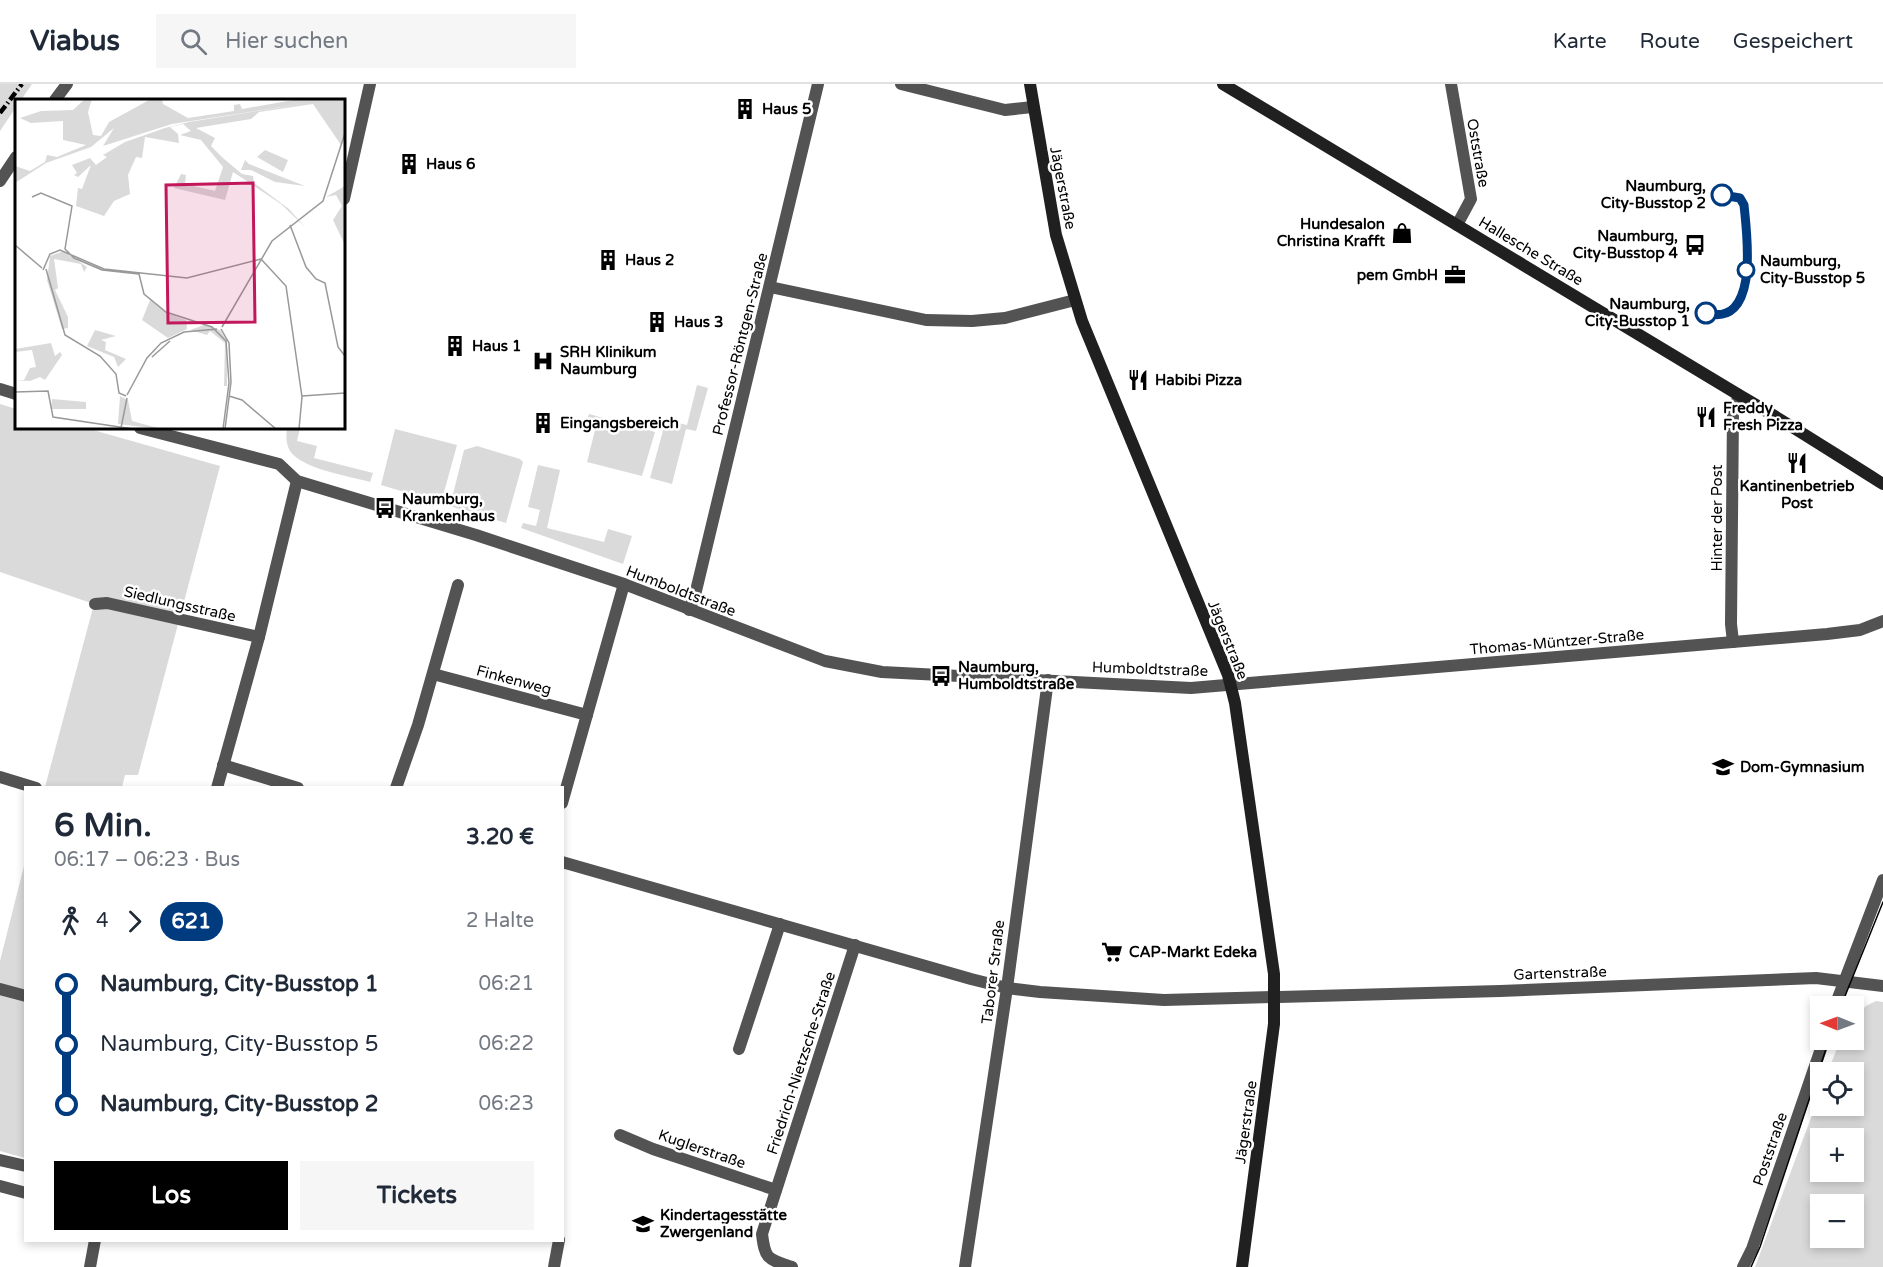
<!DOCTYPE html>
<html lang="de">
<head>
<meta charset="utf-8">
<style>
	body { margin:0; font-family:"Varela Round",sans-serif; background:#f6f6f7; color:#1f2937; height:100vh; display:flex; flex-direction:column; font-size:22px; white-space:nowrap }
	* { box-sizing:border-box; margin:0 }
	p { font-size:20px; color:#747a83 }
	.icon { flex:none; width:33px; height:33px; fill:none; stroke:currentColor; stroke-width:2; stroke-linecap:round; stroke-linejoin:round }
	.map { position:relative; flex:1; overflow:hidden }
	.drawer { position:absolute; left:24px; top:702px; width:540px; height:456px; display:flex; flex-direction:column; background:#fff; border-radius:0px; box-shadow:0 3px 9px #0003 }
	.drawer>* { flex:none }
	.badge { padding:0 12px; border-radius:20px; font-size:21px; line-height:39px }
	.needle { width:39px; rotate:271deg }
	.tools { position:absolute; left:1810px; top:912px; display:grid; gap:12px }
	.tools a { display:grid; place-items:center; width:54px; height:54px; border-radius:0px; background:#fff; box-shadow:0 3px 9px #0003; font-size:30px }
	.map>.badge { position:absolute; translate:-50% -50%; box-shadow:0 0 0 3px #fff }
	.legs { display:flex; align-items:center; gap:9px; height:66px; padding:0 30px; font-size:20px }
	.legs p { margin-inline-start:auto }
	.overview { display:flex; align-items:center; justify-content:space-between; height:102px; padding:0 30px }
	h1 { font-size:33px; font-weight:800; line-height:45px }
	.button { display:flex; gap:12px; margin-top:auto; padding:12px 30px }
	.button a { flex:1; height:69px; border-radius:0px; background:#000; color:#fff; font-size:24px; font-weight:800; line-height:69px; text-align:center }
	.button a+a { background:#f6f6f7; color:#1f2937 }
	ul { padding:0 30px; list-style:none }
	li { display:flex; align-items:center; gap:21px; height:60px; font-size:22px }
	li i { display:grid; place-items:center; width:9px; height:100%; margin:0 8px; background:currentColor }
	li i::after { content:''; width:15px; height:15px; margin:-8px; border:4px solid; border-radius:50%; background:#fff }
	li p { margin-inline-start:auto }
	li:first-child i { background:linear-gradient(#0000 50%,currentColor 0) }
	li:last-child i { background:linear-gradient(currentColor 50%,#0000 0) }
	header { display:flex; align-items:center; gap:36px; box-sizing:border-box; height:84px; padding:0 30px; background:#fff; border-bottom:2px solid #e0e1e3 }
	header strong { font-size:28px }
	nav { display:flex; gap:33px; margin-inline-start:auto; font-size:21px }
	.search { width:420px; height:54px; background:#f6f6f7; display:flex; align-items:center; gap:15px; box-sizing:border-box; padding:0 21px; border-radius:0px; color:#747a83; font-size:22px }
	.map>svg:first-child { display:block }
	.green { fill:#dadada; fill-rule:evenodd }
	.lines { fill:none; stroke-linecap:round; stroke-linejoin:round }
	.minor { stroke:#535353; stroke-width:12 }
	.secondary { stroke:#202020; stroke-width:12 }
	.tram { stroke:#000; stroke-width:1.5 }
	.rail { stroke:#000; stroke-width:4.5; stroke-dasharray:9 3 1.5 3; stroke-linecap:butt }
	.line-1-casing { stroke:#fff; stroke-width:14 }
	.line-1 { stroke:#003b80; stroke-width:9 }
	.stop-1-dot { fill:#fff; stroke:#003b80; stroke-width:3 }
	.labels { text-anchor:middle; dominant-baseline:central; stroke-width:5; stroke-linejoin:round; paint-order:stroke }
	.poi-label { font-size:15px; font-weight:bold; fill:#000; stroke:#fff; text-anchor:start }
	.street-label { font-size:15px; fill:#000; stroke:#fff }
	.stop-label { font-size:15px; font-weight:bold; fill:#000; stroke:#fff; text-anchor:end }
	.inset-road { fill:none; stroke:#999; stroke-width:1.5 }
	.view { fill:#c2185b; fill-opacity:0.15; stroke:#c2185b; stroke-width:3 }
	.inset-edge { fill:none; stroke:#000; stroke-width:3 }
</style>
</head>
<body>
<header>
<strong>Viabus</strong>
<div class="search"><svg class="icon" aria-label="search" viewBox="0 0 24 24"><circle cx="10" cy="10" r="6"/><path d="M15 15l6 6"/></svg>Hier suchen</div>
<nav><a>Karte</a><a>Route</a><a>Gespeichert</a></nav>
</header>
<div class="map">
<svg width="1883" height="1183" viewBox="0 0 1883 1183">
	<rect width="100%" height="100%" fill="#fff"/>
	<g class="green">
		<path d="M 0,0 L 32,0 L 21,16 L 16,16 L 16,23 L 0,47 Z"/>
		<path d="M 697,301 L 708,304 L 696,347 L 686,345 L 672,400 L 650,394 L 666,336 L 687,341 Z"/>
		<path d="M 0,320 L 16,325 L 16,344 L 86,344 L 220,382 L 138,691 L 125,691 L 122,703 L 45,703 L 94,520 L 0,488 Z"/>
		<path d="M 589,330 L 655,348 L 642,392 L 587,378 L 595,346 L 591,344 L 592,338 L 587,336 Z"/>
		<path d="M 287,344 L 300,344 L 297,357 L 317,362 L 314,374 L 373,389 L 370,398 C 349,392 302,385 290,367 C 286,360 286,352 287,344 Z"/>
		<path d="M 395,345 L 457,361 L 441,419 L 381,401 Z"/>
		<path d="M 477,362 L 520,375 L 523,378 L 506,439 L 450,422 L 464,366 Z"/>
		<path d="M 538,381 L 560,386 L 547,444 L 604,458 L 608,445 L 632,452 L 623,480 L 521,444 L 523,439 L 536,442 L 540,426 L 528,423 Z"/>
		<path d="M 25,778 L 25,1074 L 0,1067 L 0,877 Z"/>
		<path d="M 1876,917 L 1883,918 L 1883,1183 L 1755,1183 L 1821,1007 L 1821,1022 L 1854,1022 L 1854,988 L 1828,988 L 1840,956 L 1854,956 L 1854,933 L 1866,922 ZM 1821,1054 L 1854,1054 L 1854,1088 L 1821,1088 ZM 1821,1120 L 1854,1120 L 1854,1154 L 1821,1154 Z"/>
	</g>
	<g class="lines">
		<g class="minor">
			<path d="M 901,0 L 1005,26 L 1033,23"/>
			<path d="M 1451,0 L 1471,115 L 1457,141"/>
			<path d="M 55,16 L 67,0"/>
			<path d="M 0,97 L 16,73"/>
			<path d="M 344,115 L 370,0"/>
			<path d="M 770,203 L 926,236 L 972,237 L 1005,234 L 1075,216"/>
			<path d="M 0,305 L 16,310"/>
			<path d="M 140,344 L 279,380 L 297,397 L 476,451 L 624,500 L 825,577 L 882,588 L 1191,604 L 1827,550 L 1860,546 L 1883,537"/>
			<path d="M 95,520 L 107,519 L 259,553"/>
			<path d="M 689,526 L 695,511 L 818,0"/>
			<path d="M 1733,558 L 1731,540 L 1733,329 L 1739,311"/>
			<path d="M 433,590 L 587,631"/>
			<path d="M 223,681 L 298,704"/>
			<path d="M 0,693 L 36,704"/>
			<path d="M 217,704 L 259,553 L 297,397"/>
			<path d="M 396,704 L 418,641 L 458,501"/>
			<path d="M 562,719 L 624,500"/>
			<path d="M 562,778 L 971,895 L 1007,904 L 1040,908 L 1164,916 L 1500,907 L 1816,894 L 1883,902"/>
			<path d="M 0,905 L 26,912"/>
			<path d="M 1835,922 L 1883,796"/>
			<path d="M 739,965 L 780,840"/>
			<path d="M 620,1051 L 653,1065 L 776,1106"/>
			<path d="M 0,1076 L 26,1082"/>
			<path d="M 0,1102 L 26,1109"/>
			<path d="M 90,1183 L 95,1156"/>
			<path d="M 554,1183 L 559,1156"/>
			<path d="M 792,1183 C 767,1175 765,1175 762,1150 L 855,861"/>
			<path d="M 965,1183 L 1007,904 L 1048,596"/>
			<path d="M 1743,1183 L 1752,1165 L 1824,956"/>
		</g>
		<g class="secondary">
			<path d="M 1030,0 L 1056,151 L 1082,237 L 1228,591 L 1235,619 L 1274,890 L 1274,940 L 1242,1183"/>
			<path d="M 1223,0 L 1739,311 C 1788,339 1835,370 1883,400"/>
		</g>
		<g class="tram">
			<path d="M 1841,922 L 1883,818"/>
			<path d="M 1751,1183 L 1760,1163 L 1829,956"/>
		</g>
		<path class="rail" d="M 0,29 L 22,0"/>
	</g>
	<g class="lines">
		<defs>
			<path id="line-1" d="M 1706,229 C 1760,244 1747,151 1744,121 L 1740,114 L 1722,111"/>
		</defs>
		<use href="#line-1" class="line-1-casing"/>
		<use href="#line-1" class="line-1"/>
	</g>
	<defs>
		<symbol id="building-bare" viewBox="-9 -9 18 18"><path d="M-4-6H4V6H1V3H-1V6H-4ZM-2.5-4.3h1.7v1.8h-1.7ZM.8-4.3h1.7v1.8H.8ZM-2.5-1h1.7V.8h-1.7ZM.8-1h1.7V.8H.8Z" fill="#000" stroke="#fff" stroke-width="2.5" paint-order="stroke"/></symbol>
		<symbol id="shop-bare" viewBox="-9 -9 18 18"><path d="M-5-2.5h2.3a2.7 3.5 0 0 1 5.4 0H5L5.5 6h-11ZM-1.5-2.5h3a1.5 2.3 0 0 0-3 0Z" fill="#000" stroke="#fff" stroke-width="2.5" paint-order="stroke"/></symbol>
		<symbol id="bus-bare" viewBox="-9 -9 18 18"><path d="M-5-6H5V4H4V6H2V4H-2V6H-4V4H-5ZM-3.5-4V0h7V-4ZM-3.5 1.2v1.5H-2V1.2ZM2 1.2v1.5H3.5V1.2Z" fill="#000" stroke="#fff" stroke-width="2.5" paint-order="stroke"/></symbol>
		<symbol id="office-bare" viewBox="-9 -9 18 18"><path d="M-6-3h4V-5.5h4V-3h4V5H-6ZM-1-4.5V-3h2v-1.5ZM-6 0V1H6V0Z" fill="#000" stroke="#fff" stroke-width="2.5" paint-order="stroke"/></symbol>
		<symbol id="hospital-bare" viewBox="-9 -9 18 18"><path d="M-5-5h3v3.5h4V-5h3V5h-3V1.5h-4V5h-3Z" fill="#000" stroke="#fff" stroke-width="2.5" paint-order="stroke"/></symbol>
		<symbol id="restaurant-bare" viewBox="-9 -9 18 18"><path d="M-5-6h1v4h1v-4h1v4h1v-4h1v5L-1.5 .5V6h-2V.5L-5-1ZM5-6V6H3V1.5H1.5Q1.5-4 5-6Z" fill="#000" stroke="#fff" stroke-width="2.5" paint-order="stroke"/></symbol>
		<symbol id="school-bare" viewBox="-9 -9 18 18"><path d="M0-5L7-2L0 1L-7-2ZM-4 1L0 2.5L4 1V4Q0 6-4 4Z" fill="#000" stroke="#fff" stroke-width="2.5" paint-order="stroke"/></symbol>
		<symbol id="supermarket-bare" viewBox="-9 -9 18 18"><path d="M-6-5.5h2.5l.6 2H6L4.5 2H-2.5L-4.4-4H-6ZM-1.5 3.2a1.3 1.3 0 1 0 .1 0ZM3 3.2a1.3 1.3 0 1 0 .1 0Z" fill="#000" stroke="#fff" stroke-width="2.5" paint-order="stroke"/></symbol>
	</defs>
	<g fill-rule="evenodd">
		<use href="#building-bare" x="730" y="10" width="30" height="30"/>
		<use href="#building-bare" x="394" y="65" width="30" height="30"/>
		<use href="#shop-bare" x="1387" y="134" width="30" height="30"/>
		<use href="#bus-bare" x="1680" y="146" width="30" height="30"/>
		<use href="#building-bare" x="593" y="161" width="30" height="30"/>
		<use href="#office-bare" x="1440" y="176" width="30" height="30"/>
		<use href="#building-bare" x="642" y="223" width="30" height="30"/>
		<use href="#building-bare" x="440" y="247" width="30" height="30"/>
		<use href="#hospital-bare" x="528" y="262" width="30" height="30"/>
		<use href="#restaurant-bare" x="1123" y="281" width="30" height="30"/>
		<use href="#restaurant-bare" x="1691" y="318" width="30" height="30"/>
		<use href="#building-bare" x="528" y="324" width="30" height="30"/>
		<use href="#restaurant-bare" x="1782" y="364" width="30" height="30"/>
		<use href="#bus-bare" x="370" y="409" width="30" height="30"/>
		<use href="#bus-bare" x="926" y="577" width="30" height="30"/>
		<use href="#school-bare" x="1708" y="668" width="30" height="30"/>
		<use href="#supermarket-bare" x="1097" y="853" width="30" height="30"/>
		<use href="#school-bare" x="628" y="1125" width="30" height="30"/>
	</g>
	<g class="stop-1-dot">
		<circle cx="1722" cy="111" r="10"/>
		<circle cx="1746" cy="186" r="8"/>
		<circle cx="1706" cy="229" r="10"/>
	</g>
	<g class="labels">
		<g class="poi-label">
			<text x="762" y="25">Haus 5</text>
			<text x="426" y="80">Haus 6</text>
			<text x="1385" y="140" text-anchor="end">Hundesalon<tspan x="1385" dy="17">Christina Krafft</tspan></text>
			<text x="1678" y="152" text-anchor="end">Naumburg,<tspan x="1678" dy="17">City-Busstop 4</tspan></text>
			<text x="625" y="176">Haus 2</text>
			<text x="1438" y="191" text-anchor="end">pem GmbH</text>
			<text x="674" y="238">Haus 3</text>
			<text x="472" y="262">Haus 1</text>
			<text x="560" y="268">SRH Klinikum<tspan x="560" dy="17">Naumburg</tspan></text>
			<text x="1155" y="296">Habibi Pizza</text>
			<text x="1723" y="324">Freddy<tspan x="1723" dy="17">Fresh Pizza</tspan></text>
			<text x="560" y="339">Eingangsbereich</text>
			<text x="1797" y="402" text-anchor="middle">Kantinenbetrieb<tspan x="1797" dy="17">Post</tspan></text>
			<text x="402" y="415">Naumburg,<tspan x="402" dy="17">Krankenhaus</tspan></text>
			<text x="958" y="583">Naumburg,<tspan x="958" dy="17">Humboldtstraße</tspan></text>
			<text x="1740" y="683">Dom-Gymnasium</text>
			<text x="1129" y="868">CAP-Markt Edeka</text>
			<text x="660" y="1131">Kindertagesstätte<tspan x="660" dy="17">Zwergenland</tspan></text>
		</g>
		<g class="street-label">
			<text transform="translate(1478 69) rotate(80)">Oststraße</text>
			<text transform="translate(1063 104) rotate(79)">Jägerstraße</text>
			<text transform="translate(1531 167) rotate(31)">Hallesche Straße</text>
			<text transform="translate(740 260) rotate(-76)">Professor-Röntgen-Straße</text>
			<text transform="translate(1717 434) rotate(-90)">Hinter der Post</text>
			<text transform="translate(681 507) rotate(21)">Humboldtstraße</text>
			<text transform="translate(180 520) rotate(13)">Siedlungsstraße</text>
			<text transform="translate(1228 556) rotate(68)">Jägerstraße</text>
			<text transform="translate(1557 558) rotate(-5)">Thomas-Müntzer-Straße</text>
			<text transform="translate(1150 585) rotate(2)">Humboldtstraße</text>
			<text transform="translate(514 596) rotate(15)">Finkenweg</text>
			<text transform="translate(993 888) rotate(-83)">Taborer Straße</text>
			<text transform="translate(1560 889) rotate(-2)">Gartenstraße</text>
			<text transform="translate(801 979) rotate(-72)">Friedrich-Nietzsche-Straße</text>
			<text transform="translate(1246 1038) rotate(-82)">Jägerstraße</text>
			<text transform="translate(702 1065) rotate(19)">Kuglerstraße</text>
			<text transform="translate(1770 1065) rotate(-71)">Poststraße</text>
		</g>
		<g class="stop-label">
			<text x="1706" y="102">Naumburg,<tspan x="1706" dy="17">City-Busstop 2</tspan></text>
			<text x="1760" y="177" text-anchor="start">Naumburg,<tspan x="1760" dy="17">City-Busstop 5</tspan></text>
			<text x="1690" y="220">Naumburg,<tspan x="1690" dy="17">City-Busstop 1</tspan></text>
		</g>
	</g>
	<g transform="translate(15 15)">
		<rect width="330" height="330" fill="#fff"/>
		<path d="M 70,0 L 77,0 L 73,13 L 78,36 L 86,37 L 94,23 L 136,0 L 147,0 L 148,5 L 173,19 L 219,12 L 219,6 L 225,5 L 227,10 L 284,0 L 330,0 L 330,32 L 326,46 L 298,5 L 244,13 L 236,20 L 181,29 L 200,39 L 196,47 L 208,59 L 227,75 L 238,77 L 239,84 L 274,110 L 290,128 L 266,105 L 218,73 L 210,101 L 159,89 L 166,75 L 171,76 L 170,85 L 200,92 L 208,68 L 186,41 L 165,36 L 176,32 L 168,25 L 155,28 L 163,35 L 164,44 L 130,38 L 127,59 L 121,58 L 113,76 L 115,95 L 99,102 L 89,117 L 61,107 L 63,89 L 67,90 L 76,66 L 63,78 L 59,76 L 62,74 L 57,66 L 75,59 L 81,66 L 92,58 L 88,56 L 110,43 L 150,29 L 174,23 L 298,3 L 157,25 L 88,47 L 99,29 L 76,48 L 31,64 L 0,84 L 0,67 L 15,72 L 30,63 L 32,56 L 42,58 L 71,46 L 48,41 L 48,22 L 16,24 L 5,19 L 26,12 L 58,11 ZM 250,51 L 273,61 L 268,73 L 242,58 ZM 230,61 L 234,65 L 290,87 L 260,83 L 236,71 L 226,71 ZM 330,87 L 330,146 L 318,121 L 327,107 L 321,96 L 311,98 ZM 49,152 L 72,168 L 69,173 L 66,165 L 39,160 L 43,189 L 40,191 L 53,218 L 53,229 L 47,230 L 32,181 L 35,157 ZM 135,201 L 152,214 L 171,221 L 172,230 L 153,239 L 127,221 ZM 189,226 L 205,231 L 212,241 L 212,287 L 209,287 L 210,244 L 195,232 L 192,236 L 175,231 ZM 80,231 L 101,237 L 86,241 L 91,243 L 90,251 L 111,260 L 103,268 L 99,258 L 72,247 ZM 36,244 L 40,257 L 45,253 L 47,256 L 30,281 L 25,278 L 15,282 L 0,281 L 9,281 L 15,269 L 21,268 L 17,251 L 0,253 L 0,250 ZM 105,297 L 113,301 L 117,322 L 146,330 L 103,325 ZM 37,300 L 71,303 L 71,310 L 36,310 Z" fill="#dadada"/>
		<path class="inset-road" d="M 17,98 L 26,94 L 57,107 L 50,150 L 59,159 L 87,171 L 124,175 L 129,195 L 151,213 L 197,228 L 211,242 L 214,284 L 208,330M 275,126 L 291,168 L 301,180 L 310,184 L 323,248 L 330,257M 0,146 L 27,169M 246,160 L 271,187 L 287,298 L 284,330M 30,167 L 28,171 L 35,155 L 45,151 L 89,170 L 172,179 L 246,160M 31,170 L 50,236 L 85,257 L 101,275 L 104,294 L 111,297M 207,228 L 257,142 L 308,102 L 330,34M 206,230 L 214,244 L 216,283 L 210,330M 137,258 L 155,242M 0,293 L 33,292 L 38,318 L 118,330M 112,296 L 132,259 L 146,244 L 169,233 L 202,230M 214,297 L 227,301 L 261,330M 287,297 L 330,294M 106,329 L 112,299"/>
		<path class="view" d="M 238,84 L 240,223 L 153,224 L 151,86 Z"/>
		<rect width="330" height="330" class="inset-edge"/>
	</g>
</svg>
<div class="tools">
<a><svg class="needle" viewBox="-14 -14 28 28"><path d="M0-13l5 13h-10z" fill="#e53935"/><path d="M0 13l5-13h-10z" fill="#747a83"/></svg></a>
<a><svg class="icon" aria-label="locate" viewBox="0 0 24 24"><circle cx="12" cy="12" r="6"/><path d="M12 2v4M12 18v4M2 12h4M18 12h4"/></svg></a>
<a>+</a>
<a>−</a>
</div>
<section class="drawer">
<div class="overview"><div><h1>6 Min.</h1><p>06:17 – 06:23 · Bus</p></div><b>3.20 €</b></div>
<div class="legs"><svg class="icon" aria-label="walk" viewBox="0 0 24 24"><circle cx="13" cy="4" r="2"/><path d="M13 8l-2 6 4 7M11 14l-3 7M7 12l3-4h3l4 4"/></svg>4<svg class="icon" aria-label="forward" viewBox="0 0 24 24"><path d="M9 5l7 7-7 7"/></svg><b class="badge" style="background:#003b80;color:#fff">621</b><p>2 Halte</p></div>
<ul>
<li><i style="color:#003b80"></i><b>Naumburg, City-Busstop 1</b><p>06:21</p></li>
<li><i style="color:#003b80"></i><span>Naumburg, City-Busstop 5</span><p>06:22</p></li>
<li><i style="color:#003b80"></i><b>Naumburg, City-Busstop 2</b><p>06:23</p></li>
</ul>
<div class="button"><a>Los</a><a>Tickets</a></div>
</section>
</div>
</body>
</html>
